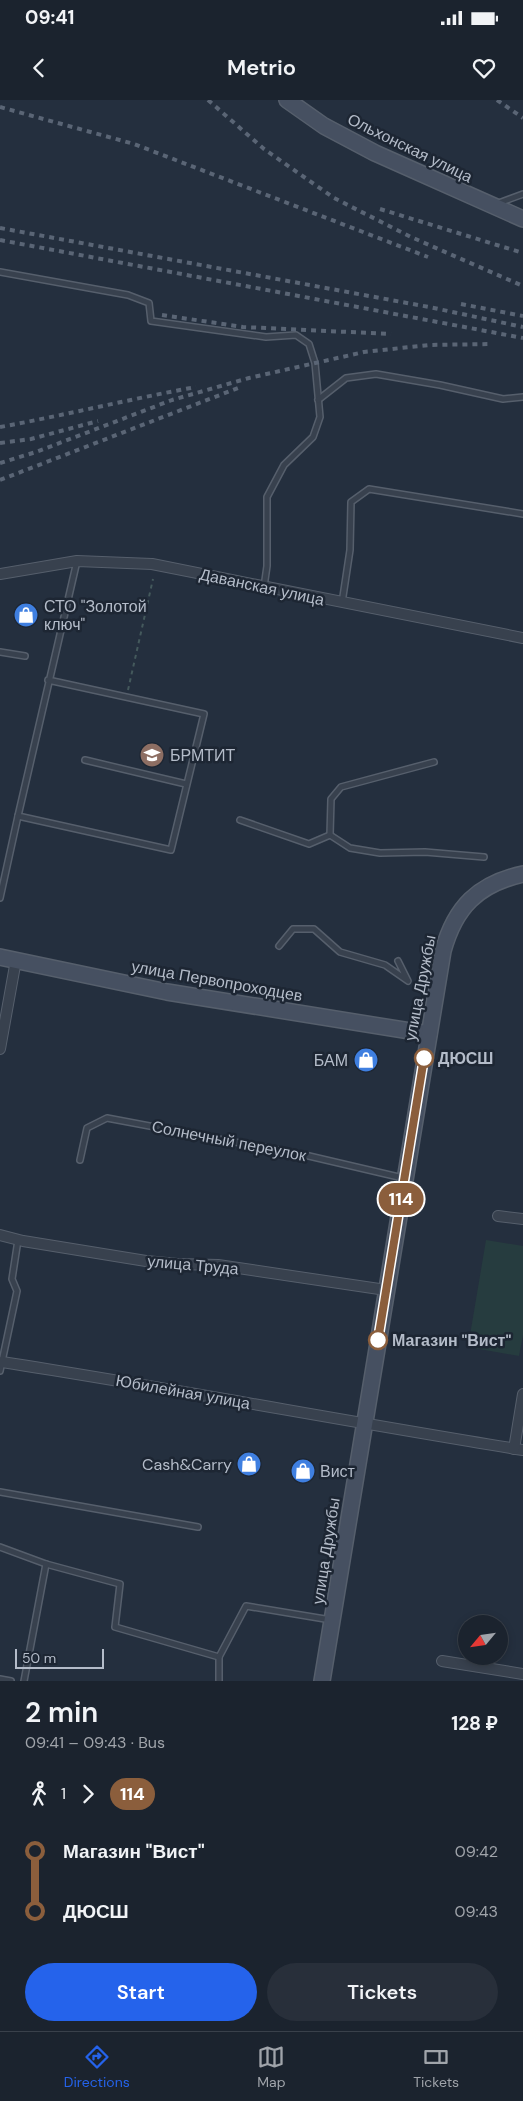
<!DOCTYPE html>
<html lang="en">
<head>
<meta charset="utf-8">
<style>
	body { margin:0; font-family:"DM Sans",sans-serif; background:#282f3a; color:#f1f3f6; height:100vh; display:flex; flex-direction:column; font-size:19px; white-space:nowrap }
	* { box-sizing:border-box; margin:0 }
	p { font-size:16px; color:#a0a4aa }
	.icon { flex:none; width:28px; height:28px; fill:none; stroke:currentColor; stroke-width:2; stroke-linecap:round; stroke-linejoin:round }
	.map { position:relative; height:1581px; overflow:hidden }
	.sheet { display:flex; flex-direction:column; background:#1b232e; flex:1 }
	.sheet>* { flex:none }
	.badge { padding:0 10px; border-radius:16px; font-size:18px; line-height:32px }
	.needle { width:32px; rotate:241deg }
	.buttons { position:absolute; left:458px; top:1515px; display:grid; gap:10px }
	.buttons a { display:grid; place-items:center; width:50px; height:50px; border-radius:50%; background:#1b232e; box-shadow:0 2px 8px #0003,0 0 0 1px #39404a; font-size:25px }
	.scale { position:absolute; left:15px; bottom:12px; width:89px; box-sizing:border-box; padding-left:5px; border:2px solid #b4bcc9; border-top:0; font-size:14px; line-height:18px; white-space:nowrap; color:#b4bcc9; -webkit-text-stroke:4px #1d2633; paint-order:stroke }
	.map>.badge { position:absolute; translate:-50% -50%; box-shadow:0 0 0 2px #fff }
	.legs { display:flex; align-items:center; gap:8px; height:55px; padding:0 25px; font-size:16px }
	.legs p { margin-inline-start:auto }
	.overview { display:flex; align-items:center; justify-content:space-between; height:85px; padding:0 25px }
	h1 { font-size:28px; font-weight:600; line-height:38px }
	.cta { display:flex; gap:10px; margin-top:auto; padding:10px 25px }
	.cta a { flex:1; height:58px; border-radius:30px; background:#2563eb; color:#fff; font-size:20px; font-weight:600; line-height:58px; text-align:center }
	.cta a+a { background:#282f3a; color:#f1f3f6 }
	ul { padding:0 25px; list-style:none }
	li { display:flex; align-items:center; gap:18px; height:60px; font-size:19px }
	li i { display:grid; place-items:center; width:8px; height:100%; margin:0 6px; background:currentColor }
	li i::after { content:''; width:12px; height:12px; margin:-6px; border:4px solid; border-radius:50%; background:#1b232e }
	li p { margin-inline-start:auto }
	li:first-child i { background:linear-gradient(#0000 50%,currentColor 0) }
	li:last-child i { background:linear-gradient(currentColor 50%,#0000 0) }
	.status { display:flex; justify-content:space-between; align-items:center; height:35px; padding:0 25px; background:#1b232e; direction:ltr }
	.status svg { height:14px; fill:currentColor }
	header { display:flex; justify-content:space-between; align-items:center; height:65px; padding:0 25px; background:#1b232e; font-size:22px; font-weight:600 }
	.menu { display:flex; justify-content:space-around; align-items:center; height:70px; border-top:1px solid #39404a; background:#1b232e; font-size:14px; color:#a0a4aa }
	.menu a { display:grid; justify-items:center; gap:2px }
	.menu .active { color:#2563eb }
	.map>svg:first-child { display:block }
	.green { fill:#263c3f }
	.lines { fill:none; stroke-linecap:round; stroke-linejoin:round }
	.lane-casing { stroke:#565f6c; stroke-width:8 }
	.street-casing { stroke:#565f6c; stroke-width:12 }
	.secondary-casing { stroke:#565f6c; stroke-width:18 }
	.path { stroke:#44595c; stroke-width:2; stroke-dasharray:4 4; stroke-linecap:butt }
	.lane { stroke:#38414e; stroke-width:5 }
	.street { stroke:#38414e; stroke-width:10 }
	.secondary { stroke:#465061; stroke-width:15 }
	.rail { stroke:#5a6575; stroke-width:4; stroke-dasharray:5 5; stroke-linecap:butt }
	.line-1-casing { stroke:#fff; stroke-width:11 }
	.line-1 { stroke:#8b5e3c; stroke-width:8 }
	.stop-1-dot { fill:#fff; stroke:#8b5e3c; stroke-width:2.5 }
	.labels { text-anchor:middle; dominant-baseline:central; stroke-width:5; stroke-linejoin:round; paint-order:stroke }
	.street-label { font-size:16px; fill:#b4bcc9; stroke:#1d2633 }
	.poi-label { font-size:16px; fill:#b4bcc9; stroke:#1d2633; text-anchor:start }
	.stop-label { font-size:16px; font-weight:bold; fill:#b4bcc9; stroke:#1d2633; text-anchor:start }
</style>
</head>
<body>
<div class="status"><b>09:41</b><svg viewBox="0 0 49 12"><path d="M0 12V9h3v3zM5 12V6h3v6zM10 12V3h3v9zM15 12V0h3v12zM26 1h20v11H26zM47 4h2v5h-2z"/></svg></div>
<header><svg class="icon" aria-label="back" viewBox="0 0 24 24"><path d="M15 5l-7 7 7 7"/></svg>Metrio<svg class="icon" aria-label="heart" viewBox="0 0 24 24"><path d="M12 20l-8-8c-3-5 5-10 8-4 3-6 11-1 8 4z"/></svg></header>
<div class="map">
<svg width="523" height="1581" viewBox="0 0 523 1581">
	<rect width="100%" height="100%" fill="#242f3e"/>
	<path class="green" d="M 486,1140 L 523,1146 L 523,1235 L 519,1256 L 468,1247 Z"/>
	<g class="lines">
		<defs>
			<g id="lane">
				<path d="M 496,104 L 523,94"/>
				<path d="M 0,172 L 128,195 L 149,203 L 151,221 L 266,237 L 296,235 L 309,244 L 315,263 L 320,317 L 313,337 L 284,365 L 267,397 L 267,466 L 264,487"/>
				<path d="M 318,300 L 346,278 L 376,274 L 440,285 L 503,299 L 523,297"/>
				<path d="M 342,503 L 350,450 L 351,402 L 369,389 L 523,414"/>
				<path d="M 0,552 L 25,556"/>
				<path d="M 48,580 L 204,614 L 171,750 L 18,716 L 77,461"/>
				<path d="M 85,660 L 186,684"/>
				<path d="M 240,720 L 309,744 L 330,735 L 350,748 L 380,753 L 425,752 L 484,757"/>
				<path d="M 330,735 L 331,699 L 341,687 L 434,662"/>
				<path d="M 0,798 L 18,716"/>
				<path d="M 279,846 L 293,829 L 314,829 L 340,852 L 385,865 L 408,881 L 398,861"/>
				<path d="M 80,1060 L 87,1028 L 107,1018 L 309,1056 L 403,1078"/>
				<path d="M 0,1271 L 17,1191 L 12,1179 L 18,1140"/>
				<path d="M 0,1392 L 198,1427"/>
				<path d="M 0,1447 L 46,1464 L 120,1484 L 115,1527 L 219,1557 L 219,1581"/>
				<path d="M 219,1557 L 246,1506 L 331,1520"/>
				<path d="M 0,1579 L 11,1581"/>
				<path d="M 24,1581 L 46,1464"/>
			</g>
			<g id="street">
				<path d="M 0,474 L 77,461 L 152,464 L 523,538"/>
				<path d="M 0,949 L 16,860"/>
				<path d="M 498,1116 L 523,1119"/>
				<path d="M 0,1135 L 23,1141 L 146,1161 L 177,1164 L 218,1165 L 386,1190"/>
				<path d="M 2,1262 C 176,1289 349,1322 523,1350"/>
				<path d="M 514,1349 L 523,1294"/>
				<path d="M 442,1561 L 523,1574"/>
			</g>
			<g id="secondary">
				<path d="M 287,0 L 324,26 L 375,53 L 523,119"/>
				<path d="M 0,857 L 167,892 L 429,934"/>
				<path d="M 322,1581 L 443,851 C 455,807 478,784 523,774"/>
			</g>
		</defs>
		<use href="#lane" class="lane-casing"/>
		<use href="#street" class="street-casing"/>
		<use href="#secondary" class="secondary-casing"/>
		<path class="path" d="M 128,590 L 153,479"/>
		<use href="#lane" class="lane"/>
		<use href="#street" class="street"/>
		<use href="#secondary" class="secondary"/>
		<g class="rail">
			<path d="M 208,0 L 264,49 L 334,98 L 411,137 L 523,186"/>
			<path d="M 497,0 L 523,18"/>
			<path d="M 0,7 L 134,44 L 428,157"/>
			<path d="M 380,109 L 523,153"/>
			<path d="M 0,128 L 429,207 L 523,227"/>
			<path d="M 0,140 L 523,238"/>
			<path d="M 461,204 L 523,216"/>
			<path d="M 162,215 L 243,227 L 391,234"/>
			<path d="M 0,327 C 66,315 130,299 196,287"/>
			<path d="M 0,343 L 31,339 L 98,321"/>
			<path d="M 0,363 L 36,352 L 172,300 L 249,278 L 364,252 L 429,245 L 491,244"/>
			<path d="M 0,380 L 238,288"/>
		</g>
	</g>
	<g class="lines">
		<defs>
			<path id="line-1" d="M 378,1240 L 424,958"/>
		</defs>
		<use href="#line-1" class="line-1-casing"/>
		<use href="#line-1" class="line-1"/>
	</g>
	<defs>
		<symbol id="shop-disc" viewBox="-11 -11 22 22"><circle r="9.5" fill="#3f7fe0" stroke="#1d2633"/><path d="M-5-2.5h2.3a2.7 3.5 0 0 1 5.4 0H5L5.5 6h-11ZM-1.5-2.5h3a1.5 2.3 0 0 0-3 0Z" fill="#fff"/></symbol>
		<symbol id="university-disc" viewBox="-11 -11 22 22"><circle r="9.5" fill="#8d6e63" stroke="#1d2633"/><path d="M0-5L7-2L0 1L-7-2ZM-4 1L0 2.5L4 1V4Q0 6-4 4Z" fill="#fff"/></symbol>
	</defs>
	<g fill-rule="evenodd">
		<use href="#shop-disc" x="12" y="501" width="28" height="28"/>
		<use href="#university-disc" x="138" y="641" width="28" height="28"/>
		<use href="#shop-disc" x="352" y="946" width="28" height="28"/>
		<use href="#shop-disc" x="235" y="1350" width="28" height="28"/>
		<use href="#shop-disc" x="289" y="1357" width="28" height="28"/>
	</g>
	<g class="stop-1-dot">
		<circle cx="424" cy="958" r="9"/>
		<circle cx="378" cy="1240" r="9"/>
	</g>
	<g class="labels">
		<g class="street-label">
			<text transform="translate(410 48) rotate(26)">Ольхонская улица</text>
			<text transform="translate(262 487) rotate(12)">Даванская улица</text>
			<text transform="translate(217 881) rotate(10)">улица Первопроходцев</text>
			<text transform="translate(420 888) rotate(-79)">улица Дружбы</text>
			<text transform="translate(229 1041) rotate(11)">Солнечный переулок</text>
			<text transform="translate(193 1165) rotate(5)">улица Труда</text>
			<text transform="translate(183 1292) rotate(10)">Юбилейная улица</text>
			<text transform="translate(326 1451) rotate(-81)">улица Дружбы</text>
		</g>
		<g class="poi-label">
			<text x="44" y="506">СТО "Золотой<tspan x="44" dy="18">ключ"</tspan></text>
			<text x="170" y="655">БРМТИТ</text>
			<text x="348" y="960" text-anchor="end">БАМ</text>
			<text x="232" y="1364" text-anchor="end">Cash&amp;Carry</text>
			<text x="320" y="1371">Вист</text>
		</g>
		<g class="stop-label">
			<text x="438" y="958">ДЮСШ</text>
			<text x="392" y="1240">Магазин "Вист"</text>
		</g>
	</g>
</svg>
<div class="buttons">
<a><svg class="needle" viewBox="-14 -14 28 28"><path d="M0-13l5 13h-10z" fill="#e53935"/><path d="M0 13l5-13h-10z" fill="#a0a4aa"/></svg></a>
</div>
<div class="scale">50 m</div>
<b class="badge" style="left:401px;top:1099px;background:#8b5e3c;color:#fff">114</b>
</div>
<section class="sheet">
<div class="overview"><div><h1>2 min</h1><p>09:41 – 09:43 · Bus</p></div><b>128 ₽</b></div>
<div class="legs"><svg class="icon" aria-label="walk" viewBox="0 0 24 24"><circle cx="13" cy="4" r="2"/><path d="M13 8l-2 6 4 7M11 14l-3 7M7 12l3-4h3l4 4"/></svg>1<svg class="icon" aria-label="forward" viewBox="0 0 24 24"><path d="M9 5l7 7-7 7"/></svg><b class="badge" style="background:#8b5e3c;color:#fff">114</b></div>
<ul>
<li><i style="color:#8b5e3c"></i><b>Магазин &quot;Вист&quot;</b><p>09:42</p></li>
<li><i style="color:#8b5e3c"></i><b>ДЮСШ</b><p>09:43</p></li>
</ul>
<div class="cta"><a>Start</a><a>Tickets</a></div>
</section>
<nav class="menu">
<a class="active"><svg class="icon" aria-label="directions" viewBox="0 0 24 24"><path d="M12 3l9 9-9 9-9-9zM9 14v-3h6M13 9l2 2-2 2"/></svg>Directions</a>
<a><svg class="icon" aria-label="map" viewBox="0 0 24 24"><path d="M3 6l6-2 6 2 6-2v14l-6 2-6-2-6 2zM9 4v14M15 6v14"/></svg>Map</a>
<a><svg class="icon" aria-label="tickets" viewBox="0 0 24 24"><path d="M3 7h18v10H3zM15 7v10"/></svg>Tickets</a>
</nav>
</body>
</html>
